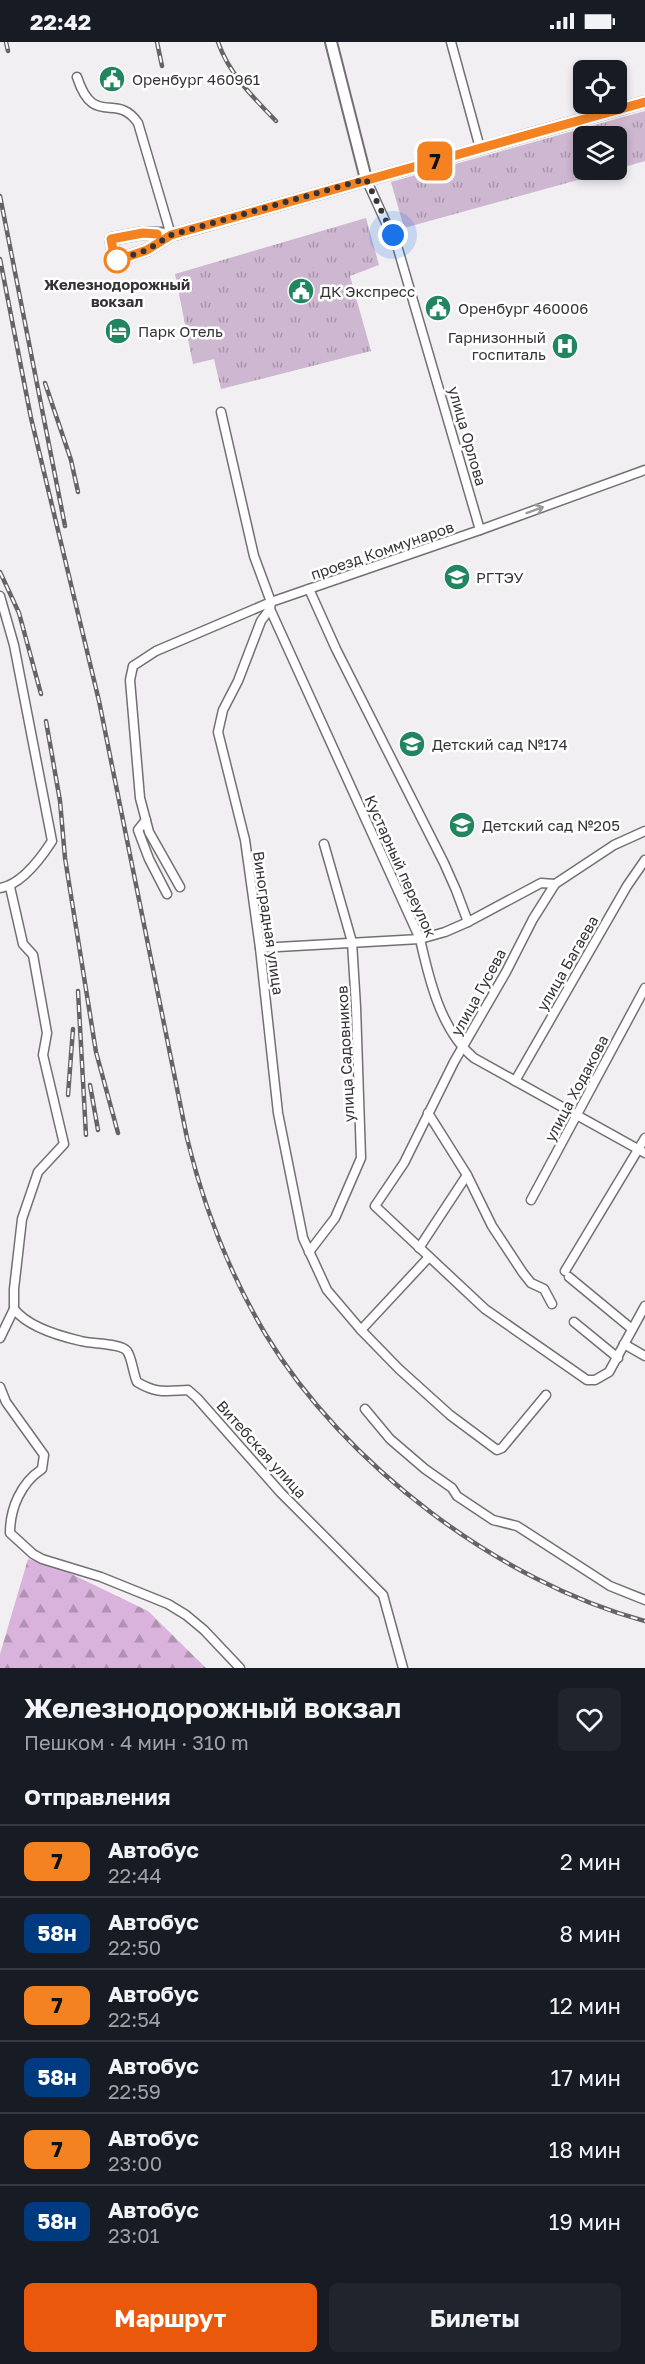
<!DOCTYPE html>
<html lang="ru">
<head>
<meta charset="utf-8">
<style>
	body { margin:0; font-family:"Golos Text",sans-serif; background:#20242c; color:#f1f3f6; height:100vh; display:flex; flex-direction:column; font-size:22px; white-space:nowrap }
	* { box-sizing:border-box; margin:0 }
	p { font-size:20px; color:#9ea1a6 }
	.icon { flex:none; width:33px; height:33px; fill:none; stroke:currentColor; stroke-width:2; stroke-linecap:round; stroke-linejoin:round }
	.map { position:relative; height:1626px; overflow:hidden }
	.details { display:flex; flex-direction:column; background:#171b24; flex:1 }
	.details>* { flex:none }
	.badge { padding:0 12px; border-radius:9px; font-size:21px; line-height:39px }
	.controls { position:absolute; left:573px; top:18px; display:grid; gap:12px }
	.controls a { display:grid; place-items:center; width:54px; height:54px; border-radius:9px; background:#171b24; box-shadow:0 3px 9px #0003; font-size:30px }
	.you { position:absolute; width:30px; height:30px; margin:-15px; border:4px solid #fff; border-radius:50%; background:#1a73e8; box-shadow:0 0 0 9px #1a73e833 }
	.map>.badge { position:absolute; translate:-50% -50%; box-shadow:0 0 0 3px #fff }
	h2 { padding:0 24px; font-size:22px; line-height:54px }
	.round { display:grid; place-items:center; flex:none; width:63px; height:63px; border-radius:9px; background:#20242c }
	.headline { display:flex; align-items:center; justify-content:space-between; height:102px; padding:0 24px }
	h1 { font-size:28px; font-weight:700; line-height:45px }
	.action { display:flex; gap:12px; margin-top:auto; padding:12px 24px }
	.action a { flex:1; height:69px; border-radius:9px; background:#ea580c; color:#fff; font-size:24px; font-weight:700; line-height:69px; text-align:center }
	.action a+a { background:#20242c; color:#f1f3f6 }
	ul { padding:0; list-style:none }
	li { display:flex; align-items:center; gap:18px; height:72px; padding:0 24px; border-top:2px solid #363941 }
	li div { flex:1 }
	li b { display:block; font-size:22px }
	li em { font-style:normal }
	li .badge { min-width:66px; font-weight:700; text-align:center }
	.status { display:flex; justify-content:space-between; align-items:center; height:42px; padding:0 30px; background:#171b24; direction:ltr }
	.status svg { height:16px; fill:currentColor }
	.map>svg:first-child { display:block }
	.forest { fill:url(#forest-firs) }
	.park { fill:url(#park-tufts) }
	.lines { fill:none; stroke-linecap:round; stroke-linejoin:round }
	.minor-casing { stroke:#737073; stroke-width:11 }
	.major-casing { stroke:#737073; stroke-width:14 }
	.minor { stroke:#fff; stroke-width:8 }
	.major { stroke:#fff; stroke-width:10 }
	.rail-casing { stroke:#656365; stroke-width:4.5 }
	.rail { stroke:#fff; stroke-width:2; stroke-dasharray:7; stroke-linecap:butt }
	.oneway { stroke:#9a999a }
	.line-casing { stroke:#fff; stroke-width:14 }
	.line { stroke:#f58220; stroke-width:9 }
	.walk { stroke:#353335; stroke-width:6; stroke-dasharray:0 10.8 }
	.stop-dot { fill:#fff; stroke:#f58220; stroke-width:3 }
	.labels { text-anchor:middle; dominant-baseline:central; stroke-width:5; stroke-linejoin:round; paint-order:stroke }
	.poi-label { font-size:15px; fill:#353335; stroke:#fff; text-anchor:start }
	.stop-label { font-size:15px; font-weight:bold; fill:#353335; stroke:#fff }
	.street-label { font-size:15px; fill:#353335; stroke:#fff }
</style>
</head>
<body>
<div class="status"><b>22:42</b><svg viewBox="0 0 49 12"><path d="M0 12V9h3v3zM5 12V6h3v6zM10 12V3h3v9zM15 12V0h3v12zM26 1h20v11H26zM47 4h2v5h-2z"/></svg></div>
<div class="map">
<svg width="645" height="1626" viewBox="0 0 645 1626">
	<defs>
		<pattern id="forest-firs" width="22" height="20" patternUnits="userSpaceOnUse" patternTransform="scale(1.5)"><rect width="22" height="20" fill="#dab3dd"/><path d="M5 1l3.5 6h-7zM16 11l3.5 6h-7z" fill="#b292b4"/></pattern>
		<pattern id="park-tufts" width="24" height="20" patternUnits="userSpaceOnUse" patternTransform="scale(1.5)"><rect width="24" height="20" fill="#ceb7d0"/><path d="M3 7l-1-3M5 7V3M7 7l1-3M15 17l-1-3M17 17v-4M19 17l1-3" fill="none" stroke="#a895aa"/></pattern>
	</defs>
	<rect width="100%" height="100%" fill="#f2eff2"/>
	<path class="forest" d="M 28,1517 L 59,1526 L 148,1569 L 206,1626 L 0,1626 L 0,1612 Z"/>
	<g class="park">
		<path d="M 645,69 L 645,119 L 617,127 L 616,94 L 584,94 L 584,128 L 614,128 L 404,186 L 391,140 Z"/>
		<path d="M 366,176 L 379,223 L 350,234 L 371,309 L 221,347 L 214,317 L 193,322 L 175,232 Z"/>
	</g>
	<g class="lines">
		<defs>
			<g id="minor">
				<path d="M 451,0 L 480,106"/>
				<path d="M 77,35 C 94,87 116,49 138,81 L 171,193"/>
				<path d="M 366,137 L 398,207 L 480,488"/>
				<path d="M 221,370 L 254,514 L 271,560 L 270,567 L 420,897 C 429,937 441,989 474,1016 L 645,1111"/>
				<path d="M 309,547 L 336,607 L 444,821 L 456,848 L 468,880"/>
				<path d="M 0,554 L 14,603 L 52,799 C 41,816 21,843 0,846"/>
				<path d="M 270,567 L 261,579 L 238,639 L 223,668 L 218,690 L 245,798 L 260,906 L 278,1071 L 303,1196 L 327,1248 L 361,1288 L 399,1327 L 450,1373 L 497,1408 L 502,1406 L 546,1353"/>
				<path d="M 146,778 L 138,788 L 149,817 L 167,852"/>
				<path d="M 645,789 L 614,803 L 555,842 L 533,877 L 506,930 L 454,1020 L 404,1121 L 375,1164 L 485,1267 L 587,1338 L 595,1338 L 609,1330 L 645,1264"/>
				<path d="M 10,845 L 23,902 L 33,913 L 47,991 L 43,1013 L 64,1102 L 38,1130 L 22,1177 L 14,1247 L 14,1267 C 28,1285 59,1294 81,1299 C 91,1302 121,1301 127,1309 C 132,1316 133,1331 137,1340 C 157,1352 166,1349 188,1348 L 197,1356 L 281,1451 L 383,1553 L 403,1626"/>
				<path d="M 180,845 L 149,790 L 140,756 L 130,638 L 133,624 L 156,609 L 271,560 L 480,488 L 645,428"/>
				<path d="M 260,906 L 420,897 L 445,890 L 468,880 L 541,841 L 555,842"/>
				<path d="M 515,1039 L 627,844 L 645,818"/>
				<path d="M 428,1071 L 467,1133 L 492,1184 L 523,1231 L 531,1241 L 544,1247 L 552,1262"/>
				<path d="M 531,1158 L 645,946"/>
				<path d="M 419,1206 L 467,1133"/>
				<path d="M 309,1210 L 335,1176 L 361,1116 L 356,965 L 352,900 L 324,802"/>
				<path d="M 565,1229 L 645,1096"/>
				<path d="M 569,1235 L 632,1287"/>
				<path d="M 574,1280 L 618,1316"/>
				<path d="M 361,1288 L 429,1215"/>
				<path d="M 0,1296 L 14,1267"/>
				<path d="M 624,1302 L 645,1314"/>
				<path d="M 0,1345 L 6,1360 L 44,1413 L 42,1427 C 21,1441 10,1466 10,1491 L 33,1512 L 42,1517 L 101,1535 L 168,1562 L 186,1573 L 204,1588 L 240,1626"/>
				<path d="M 365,1367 L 390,1397 L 425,1427 L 452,1446 L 457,1454 L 493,1478 L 517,1484 L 610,1544 L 645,1558"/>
			</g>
			<g id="major">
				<path d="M 331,0 L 366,137"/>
				<path d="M 171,193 L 147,208 L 115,219 L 111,197 L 143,191 L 175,192 L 645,60"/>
			</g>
		</defs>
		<use href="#minor" class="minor-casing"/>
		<use href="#major" class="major-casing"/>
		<use href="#minor" class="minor"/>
		<use href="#major" class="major"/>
		<defs>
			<g id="rail">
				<path d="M 6,0 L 8,9"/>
				<path d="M 157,0 L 162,24"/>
				<path d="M 218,0 C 229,32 253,55 276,79"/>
				<path d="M 0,154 L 65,484"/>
				<path d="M 0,217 L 31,376 L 99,659 L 187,1096 C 204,1166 229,1231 266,1293 C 344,1422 499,1540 645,1579"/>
				<path d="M 45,341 L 71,418 L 78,450"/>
				<path d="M 0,530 L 19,571 L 41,652"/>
				<path d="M 46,679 L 60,759 L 65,816 L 96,1010 L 118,1091"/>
				<path d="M 78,949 L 86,1093"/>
				<path d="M 90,1043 L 98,1088"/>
				<path d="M 68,1053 L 73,987"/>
			</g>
		</defs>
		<use href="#rail" class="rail-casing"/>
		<use href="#rail" class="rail"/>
	</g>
	<defs><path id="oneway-shaft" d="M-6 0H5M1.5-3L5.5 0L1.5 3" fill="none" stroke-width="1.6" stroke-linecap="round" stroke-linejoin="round" transform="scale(1.5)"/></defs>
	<use class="oneway" href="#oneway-shaft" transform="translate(535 468) rotate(-20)"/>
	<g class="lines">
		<defs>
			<path id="line" d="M 157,192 L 143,191 L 111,197 L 115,219 L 147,208 L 171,193 L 645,60"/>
		</defs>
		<use href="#line" class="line-casing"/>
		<use href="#line" class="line"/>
		<path class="walk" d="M 117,218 L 115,219 L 147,208 L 171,193 L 366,137 L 393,193"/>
	</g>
	<defs>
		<symbol id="civic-disc" viewBox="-11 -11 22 22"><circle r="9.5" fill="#21855f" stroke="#fff"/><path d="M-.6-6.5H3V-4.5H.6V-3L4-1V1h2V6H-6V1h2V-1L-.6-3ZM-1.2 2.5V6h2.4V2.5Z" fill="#fff"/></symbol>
		<symbol id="hotel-disc" viewBox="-11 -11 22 22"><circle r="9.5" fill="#21855f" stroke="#fff"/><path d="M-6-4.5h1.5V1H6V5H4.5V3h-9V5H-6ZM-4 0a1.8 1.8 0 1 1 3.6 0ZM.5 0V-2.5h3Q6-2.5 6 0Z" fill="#fff"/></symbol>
		<symbol id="hospital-disc" viewBox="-11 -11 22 22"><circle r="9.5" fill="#21855f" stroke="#fff"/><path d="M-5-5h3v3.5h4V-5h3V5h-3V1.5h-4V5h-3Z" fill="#fff"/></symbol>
		<symbol id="university-disc" viewBox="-11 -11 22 22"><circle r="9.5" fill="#21855f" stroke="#fff"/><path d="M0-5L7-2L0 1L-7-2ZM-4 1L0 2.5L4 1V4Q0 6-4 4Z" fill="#fff"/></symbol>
		<symbol id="school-disc" viewBox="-11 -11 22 22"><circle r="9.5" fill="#21855f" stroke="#fff"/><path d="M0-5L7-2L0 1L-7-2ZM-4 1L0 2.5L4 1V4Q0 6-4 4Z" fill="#fff"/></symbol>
	</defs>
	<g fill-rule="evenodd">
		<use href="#civic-disc" x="97" y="22" width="30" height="30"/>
		<use href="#civic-disc" x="286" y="234" width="30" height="30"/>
		<use href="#civic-disc" x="423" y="251" width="30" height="30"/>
		<use href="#hotel-disc" x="103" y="274" width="30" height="30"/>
		<use href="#hospital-disc" x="550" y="289" width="30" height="30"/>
		<use href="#university-disc" x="442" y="520" width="30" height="30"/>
		<use href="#school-disc" x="397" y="687" width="30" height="30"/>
		<use href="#school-disc" x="447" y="768" width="30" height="30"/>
	</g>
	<circle class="stop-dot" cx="117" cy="218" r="12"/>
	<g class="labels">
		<g class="poi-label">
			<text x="132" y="37">Оренбург 460961</text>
			<text x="320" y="249">ДК Экспресс</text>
			<text x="458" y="266">Оренбург 460006</text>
			<text x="138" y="289">Парк Отель</text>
			<text x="546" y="295" text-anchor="end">Гарнизонный<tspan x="546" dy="17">госпиталь</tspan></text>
			<text x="476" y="535">РГТЭУ</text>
			<text x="432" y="702">Детский сад №174</text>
			<text x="482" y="783">Детский сад №205</text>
		</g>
		<g class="stop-label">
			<text x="117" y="242">Железнодорожный<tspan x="117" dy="17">вокзал</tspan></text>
		</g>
		<g class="street-label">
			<text transform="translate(468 394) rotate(74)">улица Орлова</text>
			<text transform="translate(382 508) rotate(-19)">проезд Коммунаров</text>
			<text transform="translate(401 824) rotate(66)">Кустарный переулок</text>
			<text transform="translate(269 881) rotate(82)">Виноградная улица</text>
			<text transform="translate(567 921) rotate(-60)">улица Багаева</text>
			<text transform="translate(478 950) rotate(-61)">улица Гусева</text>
			<text transform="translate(345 1012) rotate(-93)">улица Садовников</text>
			<text transform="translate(576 1046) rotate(-62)">улица Ходакова</text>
			<text transform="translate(262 1407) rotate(48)">Витебская улица</text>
		</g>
	</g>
</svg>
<div class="controls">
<a><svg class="icon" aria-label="locate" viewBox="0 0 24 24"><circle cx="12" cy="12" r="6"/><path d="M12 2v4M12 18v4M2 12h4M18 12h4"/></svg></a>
<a><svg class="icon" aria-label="layers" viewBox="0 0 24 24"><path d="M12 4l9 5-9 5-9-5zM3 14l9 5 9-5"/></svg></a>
</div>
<div class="you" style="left:393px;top:193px"></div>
<b class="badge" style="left:435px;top:119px;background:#f58220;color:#111">7</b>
</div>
<section class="details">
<div class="headline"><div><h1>Железнодорожный вокзал</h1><p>Пешком · 4 мин · 310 m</p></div><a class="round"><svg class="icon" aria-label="heart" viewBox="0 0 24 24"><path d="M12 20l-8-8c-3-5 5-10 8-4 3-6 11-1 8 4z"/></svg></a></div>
<h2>Отправления</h2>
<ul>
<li><span class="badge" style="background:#f58220;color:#111">7</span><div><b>Автобус</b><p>22:44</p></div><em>2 мин</em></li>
<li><span class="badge" style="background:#003b80;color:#fff">58н</span><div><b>Автобус</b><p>22:50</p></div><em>8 мин</em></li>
<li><span class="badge" style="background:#f58220;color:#111">7</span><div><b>Автобус</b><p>22:54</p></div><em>12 мин</em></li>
<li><span class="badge" style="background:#003b80;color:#fff">58н</span><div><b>Автобус</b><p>22:59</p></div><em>17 мин</em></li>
<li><span class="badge" style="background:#f58220;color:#111">7</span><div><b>Автобус</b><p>23:00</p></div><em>18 мин</em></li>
<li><span class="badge" style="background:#003b80;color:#fff">58н</span><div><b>Автобус</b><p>23:01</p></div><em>19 мин</em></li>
</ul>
<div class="action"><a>Маршрут</a><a>Билеты</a></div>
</section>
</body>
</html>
